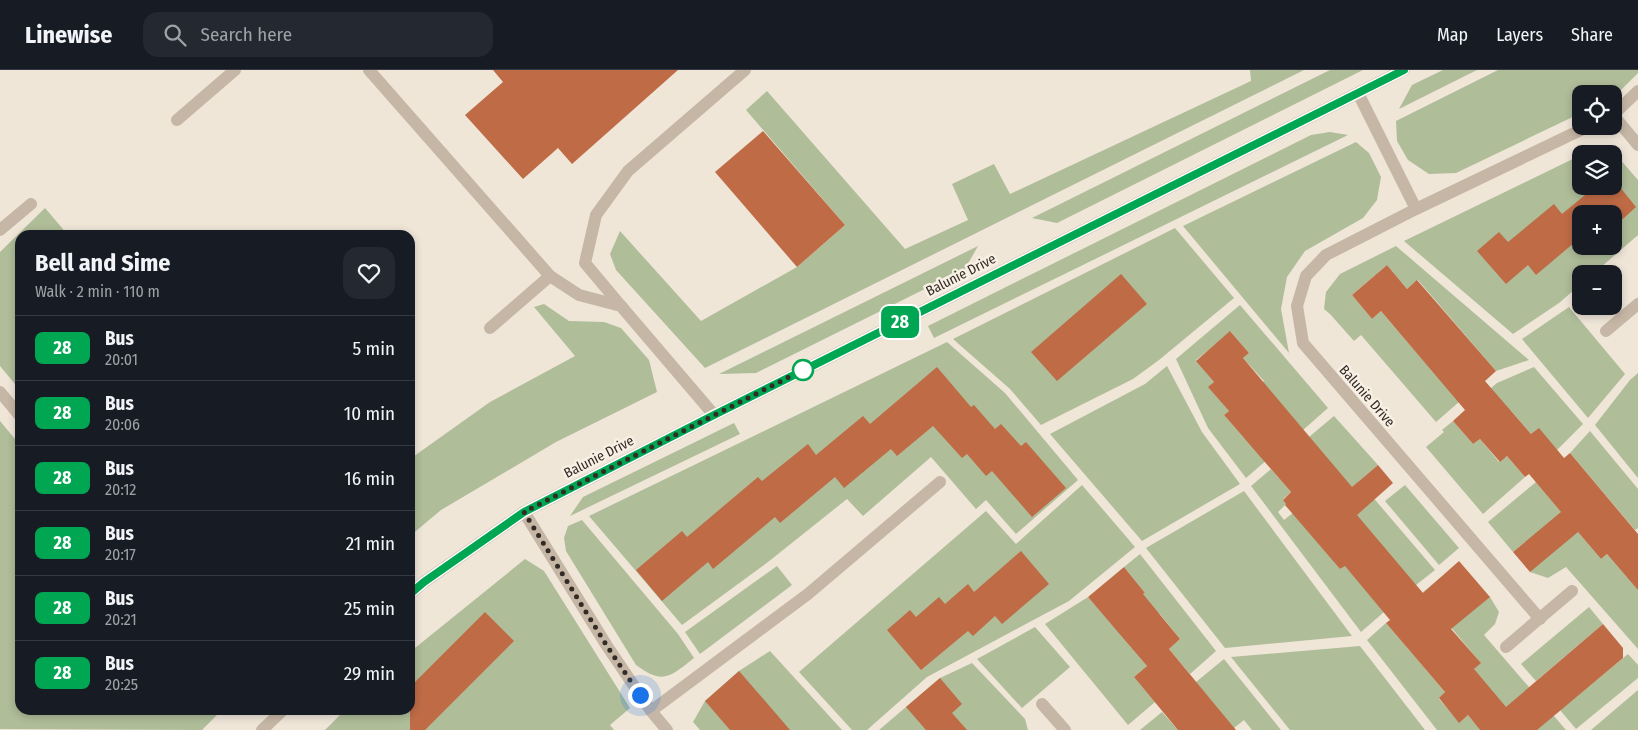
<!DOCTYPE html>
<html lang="en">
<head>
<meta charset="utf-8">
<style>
	body { margin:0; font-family:"Fira Sans Condensed",sans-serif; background:#242831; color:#f1f3f6; height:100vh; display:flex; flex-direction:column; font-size:19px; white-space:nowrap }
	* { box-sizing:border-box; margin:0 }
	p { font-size:16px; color:#9ea1a6 }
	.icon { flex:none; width:28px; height:28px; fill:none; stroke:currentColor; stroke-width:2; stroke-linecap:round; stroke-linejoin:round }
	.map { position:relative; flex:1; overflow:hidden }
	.panel { position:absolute; left:15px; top:160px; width:400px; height:485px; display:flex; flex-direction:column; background:#171b24; border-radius:15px; box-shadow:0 2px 8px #0003 }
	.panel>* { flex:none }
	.badge { padding:0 10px; border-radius:8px; font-size:18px; line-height:32px }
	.tools { position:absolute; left:1572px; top:15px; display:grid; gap:10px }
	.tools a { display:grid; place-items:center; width:50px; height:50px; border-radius:10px; background:#171b24; box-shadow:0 2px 8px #0003; font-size:25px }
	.you { position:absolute; width:25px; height:25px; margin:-12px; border:4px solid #fff; border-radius:50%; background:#1a73e8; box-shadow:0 0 0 8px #1a73e833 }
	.map>.badge { position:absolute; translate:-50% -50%; box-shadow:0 0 0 2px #fff }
	.round { display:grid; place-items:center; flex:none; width:52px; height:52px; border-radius:15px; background:#242831 }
	.head { display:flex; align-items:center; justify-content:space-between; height:85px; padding:0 20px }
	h1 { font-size:24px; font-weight:700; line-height:38px }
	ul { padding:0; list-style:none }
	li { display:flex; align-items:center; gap:15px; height:65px; padding:0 20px; border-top:1px solid #363941 }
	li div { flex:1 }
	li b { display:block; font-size:19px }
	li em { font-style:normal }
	li .badge { min-width:55px; font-weight:700; text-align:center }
	header { display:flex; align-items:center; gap:30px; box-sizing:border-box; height:70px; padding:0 25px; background:#171b24; border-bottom:1px solid #363941 }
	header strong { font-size:24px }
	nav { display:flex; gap:28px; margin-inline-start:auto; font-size:18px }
	.search { width:350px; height:45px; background:#242831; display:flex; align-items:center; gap:12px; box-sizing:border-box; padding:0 18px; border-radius:15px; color:#9ea1a6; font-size:19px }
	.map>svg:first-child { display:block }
	.green { fill:#afbd99; fill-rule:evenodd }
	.building { fill:#bf6b46 }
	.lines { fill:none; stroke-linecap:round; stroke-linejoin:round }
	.service { stroke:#c6b6a5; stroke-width:12 }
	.minor { stroke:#c6b6a5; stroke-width:12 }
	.tertiary { stroke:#c6b6a5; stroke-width:12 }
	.line-casing { stroke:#fff; stroke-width:11 }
	.line { stroke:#00a651; stroke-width:8 }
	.walk { stroke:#332b26; stroke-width:5; stroke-dasharray:0 9 }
	.stop-dot { fill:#fff; stroke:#00a651; stroke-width:2.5 }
	.labels { text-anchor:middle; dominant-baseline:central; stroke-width:5; stroke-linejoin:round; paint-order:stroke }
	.street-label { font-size:14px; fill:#332b26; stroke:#f8f0e4 }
</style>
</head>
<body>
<header>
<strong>Linewise</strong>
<div class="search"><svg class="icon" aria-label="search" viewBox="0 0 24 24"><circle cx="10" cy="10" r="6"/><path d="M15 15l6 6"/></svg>Search here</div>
<nav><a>Map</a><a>Layers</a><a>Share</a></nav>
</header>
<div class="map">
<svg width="1638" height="660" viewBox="0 0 1638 660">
	<rect width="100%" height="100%" fill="#efe6d8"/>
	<g class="green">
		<path d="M 1250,0 L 1304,0 L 705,298 L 616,200 L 610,184 L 620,161 L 701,251 L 797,197 L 845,155 L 746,40 L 767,21 L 905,179 L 968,150 L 952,114 L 994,94 L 1010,124 L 1251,11 Z"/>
		<path d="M 1330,0 L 1363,0 L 1057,153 L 1032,148 Z"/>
		<path d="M 1443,0 L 1477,0 L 1399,39 L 1412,15 Z"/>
		<path d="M 1498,0 L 1638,0 L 1638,3 L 1614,27 L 1614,24 L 1581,24 L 1581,43 L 1456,103 L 1429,104 L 1408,90 L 1397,71 L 1396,51 Z"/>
		<path d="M 1330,62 L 1348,65 L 934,268 L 928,256 L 1311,65 Z"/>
		<path d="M 1356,72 L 1369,83 L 1381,107 L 1377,130 L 1363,148 L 1305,181 L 1287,207 L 1281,239 L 1289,283 L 1183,156 Z"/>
		<path d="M 1599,76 L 1611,79 L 1638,110 L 1638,165 L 1593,204 L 1581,204 L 1581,214 L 1559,233 L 1513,264 L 1404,171 L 1581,85 L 1581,116 L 1614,116 L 1614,84 L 1583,84 ZM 1581,144 L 1614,144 L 1614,176 L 1581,176 Z"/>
		<path d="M 45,138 L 68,165 L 20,165 L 20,320 L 0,296 L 0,182 Z"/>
		<path d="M 1175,158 L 1234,228 L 1159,290 L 1133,309 L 1041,355 L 1010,319 L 953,269 Z"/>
		<path d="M 978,176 L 965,199 L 756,303 L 719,304 Z"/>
		<path d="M 1396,176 L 1529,290 L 1496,301 L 1418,210 L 1407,219 L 1387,195 L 1352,225 L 1372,249 L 1381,241 L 1459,332 L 1436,352 L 1361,265 L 1354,271 L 1330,244 L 1324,239 L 1326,222 L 1340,204 Z"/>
		<path d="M 544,234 L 569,251 L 604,252 L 621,258 L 649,290 L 657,322 L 556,372 L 441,440 L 410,466 L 410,389 L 490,332 L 575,286 L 534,237 Z"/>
		<path d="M 1240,235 L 1328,338 L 1303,360 L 1259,315 L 1264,311 L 1243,288 L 1249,283 L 1231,262 L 1196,290 L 1214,312 L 1209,317 L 1229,341 L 1224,345 L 1243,367 L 1268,389 L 1246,408 L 1208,358 L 1176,289 Z"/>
		<path d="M 1569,237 L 1625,304 L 1588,348 L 1522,269 Z"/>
		<path d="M 947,272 L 1005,323 L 1078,410 L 1016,464 L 986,430 L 976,439 L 931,387 L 863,446 L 847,429 L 768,492 L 682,555 L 589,446 Z"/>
		<path d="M 1167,296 L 1202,362 L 1240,414 L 1142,471 L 1050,364 L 1145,314 Z"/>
		<path d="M 1534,297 L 1583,354 L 1557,380 L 1531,364 L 1511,341 L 1484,324 L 1497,313 Z"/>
		<path d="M 1638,303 L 1638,408 L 1595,355 L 1630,310 Z"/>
		<path d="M 1334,346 L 1378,395 L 1359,411 L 1435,500 L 1416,515 L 1373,472 L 1309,367 Z"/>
		<path d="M 0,351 L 20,375 L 20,640 L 222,640 L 202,660 L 0,659 Z"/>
		<path d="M 1453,351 L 1473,374 L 1480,369 L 1499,392 L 1507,386 L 1525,407 L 1483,444 L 1426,377 L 1444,362 L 1442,360 Z"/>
		<path d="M 734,353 L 740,364 L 570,446 L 583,427 Z"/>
		<path d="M 1590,361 L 1638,419 L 1638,458 L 1635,460 L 1570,383 Z"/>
		<path d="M 1271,399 L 1291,422 L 1283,429 L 1286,434 L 1278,442 L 1284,450 L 1294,442 L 1340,499 L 1345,495 L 1384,542 L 1361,562 L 1251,416 Z"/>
		<path d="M 1536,412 L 1601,489 L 1607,484 L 1628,508 L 1638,500 L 1638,579 L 1566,497 L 1548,508 L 1530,502 L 1534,465 L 1513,482 L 1488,452 Z"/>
		<path d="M 1082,415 L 1135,477 L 1069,531 L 927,607 L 867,660 L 852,660 L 799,602 L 986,441 L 1016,474 Z"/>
		<path d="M 1405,415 L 1459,478 L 1439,495 L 1385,431 Z"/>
		<path d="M 1244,421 L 1352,566 L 1225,578 L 1146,478 Z"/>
		<path d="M 582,450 L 678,564 L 694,588 C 670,607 663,615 636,595 L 566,481 L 564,468 L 568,456 Z"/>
		<path d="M 1140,484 L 1216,581 L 1190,604 L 1169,579 L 1180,569 L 1160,544 L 1136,530 L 1145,523 L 1124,497 Z"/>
		<path d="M 525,489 L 544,501 L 630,638 L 610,655 L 614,660 L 325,660 L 345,640 L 410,640 L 410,582 Z"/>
		<path d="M 777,496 L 792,515 L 700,584 L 685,562 Z"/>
		<path d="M 1441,507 L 1490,527 L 1499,542 L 1495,554 L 1484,565 L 1566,660 L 1526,660 L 1500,651 L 1474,599 L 1480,592 L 1422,523 Z"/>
		<path d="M 1088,527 L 1110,552 L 1121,543 L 1126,571 L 1147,596 L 1134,607 L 1155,632 L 1128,655 L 1045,554 Z"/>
		<path d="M 1589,537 L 1603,554 L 1536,611 L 1521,594 Z"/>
		<path d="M 1386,553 L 1445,622 L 1439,629 L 1459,652 L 1468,645 L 1480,660 L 1437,660 L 1367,570 Z"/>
		<path d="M 1035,557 L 1070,597 L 1022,638 L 977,589 Z"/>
		<path d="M 1360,576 L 1425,660 L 1290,660 L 1231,587 Z"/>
		<path d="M 770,581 L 842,660 L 700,660 L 693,652 L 705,631 L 739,601 Z"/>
		<path d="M 1628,584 L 1638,595 L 1638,608 L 1576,659 L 1560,640 Z"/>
		<path d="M 1224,589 L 1281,660 L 1252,660 L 1244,650 L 1234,658 L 1196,612 Z"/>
		<path d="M 972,593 L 1025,649 L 1028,660 L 879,660 L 940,608 Z"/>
		<path d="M 1638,620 L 1638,660 L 1591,660 Z"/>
		<path d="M 1162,642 L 1178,660 L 1140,660 Z"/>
	</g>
	<g class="building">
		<path d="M 493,0 L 678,0 L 572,94 L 558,78 L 523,109 L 465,45 L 503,12 Z"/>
		<path d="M 763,61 L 845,155 L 797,197 L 715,102 Z"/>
		<path d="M 1596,116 L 1619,116 L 1636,137 L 1614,157 L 1614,144 L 1581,144 L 1581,167 L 1536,205 L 1528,195 L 1506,214 L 1477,181 L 1499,162 L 1508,172 L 1554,134 L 1562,144 Z"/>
		<path d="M 1387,195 L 1407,219 L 1417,210 L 1496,301 L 1485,311 L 1531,364 L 1539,358 L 1564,388 L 1570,383 L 1638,464 L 1638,520 L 1607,484 L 1601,489 L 1578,462 L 1530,502 L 1513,482 L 1561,442 L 1529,404 L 1525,407 L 1507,386 L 1500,392 L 1480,369 L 1473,374 L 1453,351 L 1465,340 L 1381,241 L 1372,249 L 1352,225 Z"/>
		<path d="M 1121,204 L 1147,234 L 1057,311 L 1031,282 Z"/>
		<path d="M 1230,261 L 1249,283 L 1243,288 L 1352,417 L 1378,395 L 1393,413 L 1357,445 L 1423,523 L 1459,491 L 1490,527 L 1451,559 L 1481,593 L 1474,599 L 1506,637 L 1603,554 L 1623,578 L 1623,588 L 1537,660 L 1480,660 L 1468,645 L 1459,653 L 1439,628 L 1445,622 L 1386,553 L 1390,550 L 1345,496 L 1340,499 L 1285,435 L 1286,434 L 1283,430 L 1291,422 L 1224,345 L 1229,341 L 1208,317 L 1214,312 L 1196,291 Z"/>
		<path d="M 937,297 L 971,337 L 974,335 L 995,359 L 1001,354 L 1021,376 L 1026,372 L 1066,418 L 1032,447 L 992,401 L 986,406 L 967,384 L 962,388 L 933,356 L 897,386 L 891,379 L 844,418 L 835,407 L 780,453 L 775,447 L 713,499 L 708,492 L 662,531 L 636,500 L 682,461 L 687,467 L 758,407 L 762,411 L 808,374 L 816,385 L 863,346 L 870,354 Z"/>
		<path d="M 1021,481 L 1049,514 L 1002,554 L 995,546 L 973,566 L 968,561 L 921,600 L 887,560 L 910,540 L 916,547 L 939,527 L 945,534 L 968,514 L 974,522 Z"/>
		<path d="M 1124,497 L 1145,523 L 1143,524 L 1180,569 L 1169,579 L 1236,660 L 1178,660 L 1134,607 L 1147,596 L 1088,527 Z"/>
		<path d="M 485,542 L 514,571 L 425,660 L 410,660 L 410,617 Z"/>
		<path d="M 739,601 L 766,632 L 790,660 L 730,660 L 705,631 Z"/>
		<path d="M 940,608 L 962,634 L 952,643 L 967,660 L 926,660 L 906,637 Z"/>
	</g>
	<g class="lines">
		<g class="service">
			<path d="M 369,0 L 550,206 L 579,225 L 621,236 L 714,345"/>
			<path d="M 177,50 L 235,0"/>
			<path d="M 0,160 L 31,134"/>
			<path d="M 621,236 L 585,193 L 596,145 L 628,101 L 745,0"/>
			<path d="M 490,258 L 550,206"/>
			<path d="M 0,322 L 20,346"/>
		</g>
		<g class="minor">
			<path d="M 1358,23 L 1416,139"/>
			<path d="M 1614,44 L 1638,21"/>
			<path d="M 1614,46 L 1638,75"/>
			<path d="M 1606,261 L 1638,234"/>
			<path d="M 524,442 L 607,576 L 651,641 L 667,660"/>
			<path d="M 1540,549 L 1303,273 L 1297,236 L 1306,206 L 1326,185 L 1416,139 L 1589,56"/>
			<path d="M 1506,577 L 1572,521"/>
			<path d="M 1042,634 L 1065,660"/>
			<path d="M 651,641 L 808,524 L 940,412"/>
		</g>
		<g class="tertiary">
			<path d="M 410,524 L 424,512 L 524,442 L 714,345 L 1404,0"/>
			<path d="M 262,660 L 283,640"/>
		</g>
	</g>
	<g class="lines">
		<defs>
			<path id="line" d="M 410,524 L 424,512 L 524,442 L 714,345 L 1404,0"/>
		</defs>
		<use href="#line" class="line-casing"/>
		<use href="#line" class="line"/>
		<path class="walk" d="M 640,625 L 607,576 L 524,442 L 803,300"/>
	</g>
	<circle class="stop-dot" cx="803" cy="300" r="10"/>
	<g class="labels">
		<g class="street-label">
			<text transform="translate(961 205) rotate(-27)">Balunie Drive</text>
			<text transform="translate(1367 326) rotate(49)">Balunie Drive</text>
			<text transform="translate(599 387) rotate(-27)">Balunie Drive</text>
		</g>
	</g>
</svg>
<div class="tools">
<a><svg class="icon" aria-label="locate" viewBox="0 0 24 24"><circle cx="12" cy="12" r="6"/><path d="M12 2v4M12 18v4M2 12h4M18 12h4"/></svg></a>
<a><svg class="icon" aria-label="layers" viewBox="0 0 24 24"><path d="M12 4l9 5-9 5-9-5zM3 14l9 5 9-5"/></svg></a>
<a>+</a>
<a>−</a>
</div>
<div class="you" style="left:640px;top:625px"></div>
<b class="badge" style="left:900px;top:252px;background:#00a651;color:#fff">28</b>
<section class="panel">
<div class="head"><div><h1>Bell and Sime</h1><p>Walk · 2 min · 110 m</p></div><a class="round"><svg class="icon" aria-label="heart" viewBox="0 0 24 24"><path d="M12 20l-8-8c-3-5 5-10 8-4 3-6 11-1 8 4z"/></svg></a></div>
<ul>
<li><span class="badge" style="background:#00a651;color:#fff">28</span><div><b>Bus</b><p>20:01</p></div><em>5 min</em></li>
<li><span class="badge" style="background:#00a651;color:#fff">28</span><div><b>Bus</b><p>20:06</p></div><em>10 min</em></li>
<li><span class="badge" style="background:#00a651;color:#fff">28</span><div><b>Bus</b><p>20:12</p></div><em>16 min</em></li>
<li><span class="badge" style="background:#00a651;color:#fff">28</span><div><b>Bus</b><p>20:17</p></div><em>21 min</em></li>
<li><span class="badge" style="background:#00a651;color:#fff">28</span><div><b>Bus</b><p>20:21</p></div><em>25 min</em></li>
<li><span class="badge" style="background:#00a651;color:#fff">28</span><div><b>Bus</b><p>20:25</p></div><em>29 min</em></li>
</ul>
</section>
</div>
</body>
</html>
